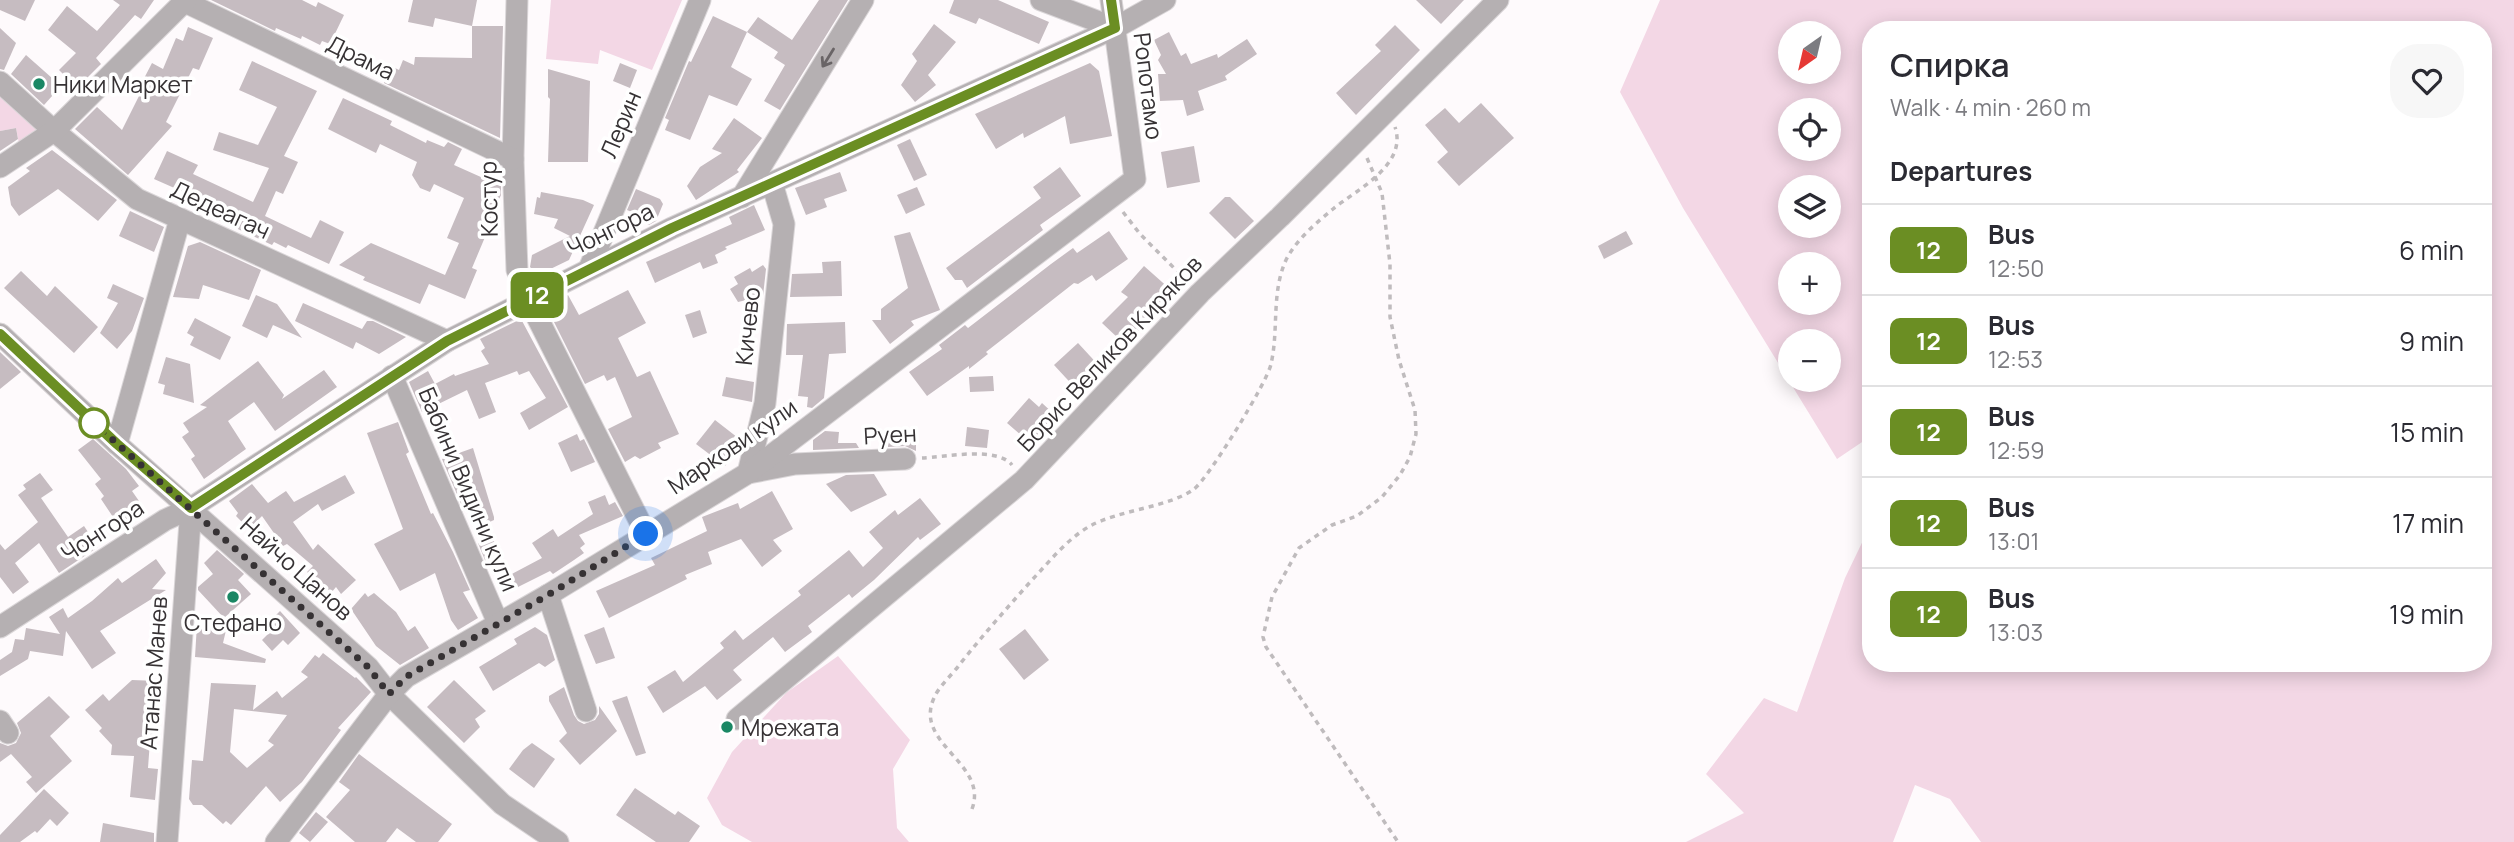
<!DOCTYPE html>
<html lang="en">
<head>
<meta charset="utf-8">
<style>
	body { margin:0; font-family:Manrope,sans-serif; background:#f7f7f7; color:#2b2b33; height:100vh; display:flex; flex-direction:column; font-size:26px; white-space:nowrap }
	* { box-sizing:border-box; margin:0 }
	p { font-size:23px; color:#7c7c81 }
	.icon { flex:none; width:38px; height:38px; fill:none; stroke:currentColor; stroke-width:2; stroke-linecap:round; stroke-linejoin:round }
	.map { position:relative; flex:1; overflow:hidden }
	.drawer { position:absolute; left:1862px; top:21px; width:630px; height:651px; display:flex; flex-direction:column; background:#fff; border-radius:28px; box-shadow:0 4px 18px #0003 }
	.drawer>* { flex:none }
	.badge { padding:0 14px; border-radius:10px; font-size:24px; line-height:46px }
	.needle { width:46px; rotate:214deg }
	.fabs { position:absolute; left:1778px; top:21px; display:grid; gap:14px }
	.fabs a { display:grid; place-items:center; width:63px; height:63px; border-radius:50%; background:#fff; box-shadow:0 4px 18px #0003; font-size:35px }
	.you { position:absolute; width:35px; height:35px; margin:-18px; border:5px solid #fff; border-radius:50%; background:#1a73e8; box-shadow:0 0 0 10px #1a73e833 }
	.map>.badge { position:absolute; translate:-50% -50%; box-shadow:0 0 0 4px #fff }
	h2 { padding:0 28px; font-size:26px; line-height:63px }
	.round { display:grid; place-items:center; flex:none; width:74px; height:74px; border-radius:28px; background:#f7f7f7 }
	.overview { display:flex; align-items:center; justify-content:space-between; height:119px; padding:0 28px }
	h1 { font-size:33px; font-weight:600; line-height:52px }
	ul { padding:0; list-style:none }
	li { display:flex; align-items:center; gap:21px; height:91px; padding:0 28px; border-top:2px solid #e1e1e2 }
	li div { flex:1 }
	li b { display:block; font-size:26px }
	li em { font-style:normal }
	li .badge { min-width:77px; font-weight:700; text-align:center }
	.map>svg:first-child { display:block }
	.green { fill:#f3d7e5; fill-rule:evenodd }
	.building { fill:#c6bcc1; fill-rule:evenodd }
	.lines { fill:none; stroke-linecap:round; stroke-linejoin:round }
	.minor-casing { stroke:#dad6d8; stroke-width:23 }
	.path { stroke:#bfbbbd; stroke-width:3.5; stroke-dasharray:5 5; stroke-linecap:butt }
	.minor { stroke:#b5b0b2; stroke-width:21 }
	.oneway { stroke:#696466 }
	.line-casing { stroke:#fff; stroke-width:16 }
	.line { stroke:#6b8e23; stroke-width:10 }
	.walk { stroke:#363234; stroke-width:7; stroke-dasharray:0 12.6 }
	.poi-dot { fill:#1a8764; stroke:#fff; stroke-width:2.5 }
	.stop-dot { fill:#fff; stroke:#6b8e23; stroke-width:3.5 }
	.labels { text-anchor:middle; dominant-baseline:central; stroke-width:7; stroke-linejoin:round; paint-order:stroke }
	.street-label { font-size:23px; fill:#363234; stroke:#fff }
	.poi-label { font-size:23px; fill:#363234; stroke:#fff; text-anchor:start }
</style>
</head>
<body>
<div class="map">
<svg width="2514" height="842" viewBox="0 0 2514 842">
	<rect width="100%" height="100%" fill="#fefafc"/>
	<g class="green">
		<path d="M 551,0 L 682,0 L 652,70 L 600,50 L 598,64 L 546,59 Z"/>
		<path d="M 1660,0 L 2514,0 L 2514,842 L 1981,842 L 1950,799 L 1915,785 L 1893,842 L 1686,842 L 1744,813 L 1706,774 L 1764,698 L 1797,712 L 1845,578 L 1871,524 L 1871,663 L 2483,663 L 2483,30 L 1871,30 L 1871,436 L 1837,459 L 1683,208 L 1620,92 ZM 1829,33 L 1829,72 L 1790,72 L 1790,33 ZM 1829,110 L 1829,149 L 1790,149 L 1790,110 ZM 1829,187 L 1829,226 L 1790,226 L 1790,187 ZM 1829,264 L 1829,303 L 1790,303 L 1790,264 ZM 1829,341 L 1829,380 L 1790,380 L 1790,341 Z"/>
		<path d="M 0,85 L 43,127 L 19,144 L 16,128 L 0,131 Z"/>
		<path d="M 838,656 L 910,740 L 893,769 L 897,828 L 909,842 L 752,842 L 722,825 L 707,798 L 732,752 L 786,693 Z"/>
	</g>
	<g class="building">
		<path d="M 0,0 L 35,0 L 25,21 L 0,10 Z"/>
		<path d="M 113,0 L 154,0 L 141,19 L 135,15 L 96,58 L 101,64 L 77,88 L 59,70 L 76,53 L 48,30 L 67,6 L 97,31 L 120,5 Z"/>
		<path d="M 211,0 L 302,0 L 316,7 L 318,2 L 344,15 L 330,44 L 322,41 L 320,45 L 302,36 L 301,39 L 276,28 L 275,31 Z"/>
		<path d="M 413,0 L 477,0 L 472,26 L 435,18 L 433,27 L 408,22 Z"/>
		<path d="M 819,0 L 848,0 L 780,110 L 764,101 L 785,65 L 774,58 L 778,52 L 747,32 L 758,17 L 792,40 Z"/>
		<path d="M 954,0 L 998,0 L 1049,22 L 1039,44 L 979,18 L 976,24 L 949,13 Z"/>
		<path d="M 1416,0 L 1464,0 L 1441,24 Z"/>
		<path d="M 713,16 L 747,32 L 731,67 L 752,79 L 737,106 L 709,95 L 690,140 L 665,130 L 669,120 L 665,118 L 689,61 L 691,62 Z"/>
		<path d="M 934,24 L 956,42 L 928,75 L 936,85 L 915,102 L 901,85 L 917,61 L 912,54 Z"/>
		<path d="M 1395,25 L 1420,50 L 1356,115 L 1336,93 L 1381,51 L 1375,45 Z"/>
		<path d="M 472,26 L 503,26 L 500,138 L 384,83 L 391,66 L 399,70 L 403,60 L 414,65 L 415,57 L 472,58 Z"/>
		<path d="M 188,27 L 213,38 L 199,70 L 193,68 L 166,122 L 172,126 L 128,175 L 75,129 L 97,107 L 122,130 L 141,92 L 138,90 L 152,63 L 163,69 L 176,38 L 183,41 Z"/>
		<path d="M 0,28 L 16,43 L 4,70 L 0,69 Z"/>
		<path d="M 1169,32 L 1181,56 L 1186,53 L 1191,64 L 1217,54 L 1218,58 L 1247,39 L 1257,54 L 1225,76 L 1227,80 L 1198,91 L 1204,110 L 1187,116 L 1183,100 L 1160,101 L 1158,74 L 1166,74 L 1158,60 L 1161,55 L 1154,40 Z"/>
		<path d="M 26,55 L 61,86 L 44,105 L 11,74 Z"/>
		<path d="M 252,61 L 317,91 L 284,156 L 298,162 L 283,194 L 276,191 L 265,216 L 311,238 L 320,220 L 344,232 L 329,264 L 288,245 L 286,248 L 274,242 L 272,245 L 193,208 L 197,198 L 154,179 L 167,151 L 198,165 L 193,174 L 253,202 L 269,168 L 213,150 L 219,132 L 258,145 L 277,107 L 239,90 Z"/>
		<path d="M 620,63 L 637,70 L 630,88 L 613,81 Z"/>
		<path d="M 1090,63 L 1099,71 L 1112,136 L 1070,144 L 1065,116 L 1024,138 L 1023,133 L 996,149 L 975,114 Z"/>
		<path d="M 548,69 L 590,81 L 588,162 L 548,162 L 550,99 L 548,97 Z"/>
		<path d="M 343,98 L 392,121 L 390,125 L 426,143 L 427,140 L 444,147 L 448,142 L 462,149 L 454,165 L 501,186 L 501,195 L 485,229 L 488,230 L 472,268 L 477,270 L 465,299 L 429,284 L 420,304 L 363,280 L 365,277 L 339,265 L 371,243 L 445,275 L 459,243 L 447,238 L 464,198 L 434,184 L 430,192 L 420,188 L 412,175 L 417,162 L 380,144 L 376,153 L 328,129 Z"/>
		<path d="M 1481,103 L 1514,138 L 1459,186 L 1437,162 L 1448,152 L 1425,125 L 1445,108 L 1459,123 Z"/>
		<path d="M 734,118 L 762,138 L 737,170 L 739,172 L 696,200 L 687,186 L 700,167 L 722,153 L 712,149 Z"/>
		<path d="M 16,128 L 18,139 L 0,151 L 0,131 Z"/>
		<path d="M 910,139 L 927,175 L 914,181 L 897,145 Z"/>
		<path d="M 1194,146 L 1200,182 L 1167,188 L 1161,152 Z"/>
		<path d="M 52,150 L 117,200 L 98,221 L 58,189 L 19,216 L 11,205 L 8,187 L 30,171 L 26,168 Z"/>
		<path d="M 1060,167 L 1081,196 L 1040,225 L 1043,230 L 967,288 L 962,280 L 955,280 L 946,268 L 1041,198 L 1033,187 Z"/>
		<path d="M 840,172 L 847,191 L 824,199 L 827,207 L 806,215 L 795,188 Z"/>
		<path d="M 917,187 L 925,205 L 906,214 L 897,195 Z"/>
		<path d="M 636,189 L 660,199 L 663,204 L 656,221 L 649,225 L 632,217 L 634,213 L 627,210 Z"/>
		<path d="M 541,192 L 583,200 L 594,205 L 569,260 L 538,275 L 530,267 L 532,255 L 570,236 L 554,228 L 558,219 L 534,214 L 537,197 L 540,198 Z"/>
		<path d="M 1225,197 L 1230,197 L 1254,221 L 1235,239 L 1209,213 Z"/>
		<path d="M 754,205 L 765,230 L 725,247 L 727,249 L 715,255 L 718,263 L 703,269 L 700,262 L 655,283 L 646,262 L 732,224 L 729,217 Z"/>
		<path d="M 130,211 L 164,227 L 154,252 L 119,236 Z"/>
		<path d="M 1109,231 L 1128,259 L 1096,281 L 1092,275 L 1078,284 L 1074,283 L 986,352 L 988,354 L 969,369 L 969,366 L 927,396 L 909,372 L 942,349 L 939,345 L 965,325 L 968,328 L 1051,264 L 1073,248 L 1077,253 Z"/>
		<path d="M 1626,231 L 1633,244 L 1604,259 L 1598,246 Z"/>
		<path d="M 910,232 L 940,310 L 911,321 L 914,325 L 890,344 L 872,320 L 881,320 L 881,309 L 908,288 L 894,236 Z"/>
		<path d="M 200,242 L 261,270 L 249,300 L 203,285 L 199,299 L 173,297 L 188,246 Z"/>
		<path d="M 841,261 L 842,296 L 790,297 L 792,274 L 823,273 L 822,262 Z"/>
		<path d="M 763,265 L 766,269 L 763,296 L 738,302 L 730,289 L 738,284 L 734,277 L 750,268 L 752,272 Z"/>
		<path d="M 1144,266 L 1171,290 L 1148,316 L 1150,319 L 1130,340 L 1123,334 L 1119,339 L 1102,323 L 1128,297 L 1121,292 Z"/>
		<path d="M 21,271 L 47,296 L 55,286 L 98,327 L 74,353 L 4,288 Z"/>
		<path d="M 113,284 L 144,298 L 132,331 L 117,349 L 100,333 L 118,303 L 107,298 Z"/>
		<path d="M 628,290 L 646,323 L 618,338 L 637,377 L 650,371 L 679,434 L 658,443 L 661,448 L 640,459 L 635,456 L 625,462 L 608,429 L 632,417 L 615,377 L 607,381 L 604,375 L 585,384 L 546,306 L 568,295 L 579,315 Z"/>
		<path d="M 256,295 L 277,304 L 302,338 L 273,325 L 267,338 L 242,326 Z"/>
		<path d="M 303,303 L 362,329 L 367,321 L 373,321 L 406,337 L 379,354 L 356,342 L 353,349 L 295,321 Z"/>
		<path d="M 700,310 L 707,333 L 693,338 L 685,315 Z"/>
		<path d="M 195,318 L 231,337 L 220,360 L 190,345 L 194,337 L 187,333 Z"/>
		<path d="M 521,319 L 568,407 L 529,430 L 520,413 L 546,398 L 529,371 L 519,375 L 517,371 L 485,383 L 496,412 L 479,419 L 467,390 L 422,412 L 409,382 L 428,371 L 435,384 L 454,374 L 455,376 L 489,364 L 481,351 L 485,348 L 480,339 Z"/>
		<path d="M 845,322 L 846,353 L 829,354 L 824,398 L 812,408 L 807,407 L 808,397 L 798,396 L 803,355 L 786,355 L 787,324 Z"/>
		<path d="M 1078,343 L 1102,369 L 1078,391 L 1054,365 Z"/>
		<path d="M 0,352 L 21,372 L 0,389 Z"/>
		<path d="M 166,357 L 190,364 L 194,403 L 163,394 L 165,385 L 158,383 Z"/>
		<path d="M 258,361 L 284,395 L 282,399 L 324,370 L 337,387 L 275,431 L 254,402 L 228,421 L 246,449 L 204,479 L 191,459 L 195,456 L 182,437 L 189,432 L 183,423 L 207,407 L 200,405 Z"/>
		<path d="M 993,376 L 994,391 L 970,392 L 969,377 Z"/>
		<path d="M 726,377 L 754,382 L 752,402 L 722,396 Z"/>
		<path d="M 1029,398 L 1039,407 L 1042,403 L 1055,415 L 1030,443 L 1007,423 Z"/>
		<path d="M 715,420 L 742,441 L 725,466 L 696,444 Z"/>
		<path d="M 398,422 L 409,452 L 406,454 L 431,514 L 433,513 L 453,552 L 470,590 L 463,592 L 478,618 L 458,630 L 451,620 L 435,573 L 400,591 L 374,544 L 403,529 L 367,433 Z"/>
		<path d="M 967,427 L 989,430 L 987,448 L 965,446 Z"/>
		<path d="M 825,431 L 839,432 L 838,443 L 856,443 L 859,448 L 813,450 L 813,440 Z"/>
		<path d="M 889,431 L 916,432 L 916,451 L 905,446 L 888,447 Z"/>
		<path d="M 577,434 L 580,441 L 584,439 L 595,462 L 571,472 L 558,443 Z"/>
		<path d="M 93,439 L 126,469 L 139,486 L 132,491 L 146,511 L 121,529 L 101,499 L 104,496 L 95,484 L 101,479 L 78,450 Z"/>
		<path d="M 473,448 L 494,517 L 494,520 L 481,526 L 469,503 L 462,506 L 442,459 Z"/>
		<path d="M 40,473 L 53,490 L 41,498 L 68,537 L 84,526 L 98,547 L 59,573 L 39,543 L 15,563 L 29,582 L 13,594 L 0,577 L 0,544 L 5,550 L 38,522 L 18,495 L 26,489 L 23,485 Z"/>
		<path d="M 874,474 L 887,495 L 851,512 L 826,484 L 846,475 Z"/>
		<path d="M 345,475 L 355,493 L 322,511 L 318,504 L 293,522 L 313,550 L 318,544 L 356,580 L 341,594 L 336,587 L 331,593 L 307,572 L 313,566 L 287,544 L 283,546 L 262,516 L 249,529 L 236,516 L 238,513 L 229,501 L 252,484 L 268,503 L 286,491 L 294,502 Z"/>
		<path d="M 772,491 L 793,529 L 773,540 L 782,551 L 762,567 L 741,539 L 708,552 L 712,564 L 685,575 L 687,579 L 609,618 L 596,591 L 655,565 L 651,558 L 707,531 L 702,517 L 738,503 L 740,509 Z"/>
		<path d="M 605,495 L 609,505 L 615,502 L 623,516 L 579,535 L 585,544 L 580,548 L 584,553 L 574,560 L 553,574 L 550,571 L 512,590 L 506,577 L 542,558 L 532,543 L 553,529 L 558,537 L 593,514 L 588,502 Z"/>
		<path d="M 920,498 L 941,524 L 920,540 L 918,537 L 874,580 L 852,598 L 849,594 L 808,626 L 812,632 L 785,652 L 773,637 L 733,670 L 742,680 L 717,700 L 705,686 L 663,713 L 647,687 L 675,670 L 683,682 L 724,648 L 720,643 L 735,630 L 743,640 L 801,595 L 798,591 L 849,550 L 863,567 L 883,548 L 869,532 L 895,510 L 898,515 Z"/>
		<path d="M 493,538 L 500,560 L 487,565 L 478,543 Z"/>
		<path d="M 217,550 L 244,574 L 238,580 L 251,594 L 224,618 L 198,590 L 198,587 L 213,574 L 204,563 Z"/>
		<path d="M 156,559 L 166,573 L 152,589 L 166,590 L 100,631 L 116,653 L 92,669 L 66,631 L 63,656 L 30,651 L 28,659 L 0,676 L 0,660 L 12,652 L 15,639 L 24,640 L 26,628 L 60,634 L 49,617 L 63,608 L 68,618 L 92,601 L 118,578 L 122,583 Z"/>
		<path d="M 365,593 L 368,597 L 374,593 L 396,612 L 408,631 L 415,626 L 429,648 L 400,665 L 376,646 L 351,609 Z"/>
		<path d="M 280,611 L 300,633 L 288,645 L 283,640 L 272,651 L 262,640 L 273,629 L 268,623 Z"/>
		<path d="M 197,624 L 227,626 L 223,643 L 266,659 L 265,663 L 195,657 Z"/>
		<path d="M 535,627 L 547,635 L 555,660 L 545,667 L 539,663 L 493,691 L 479,667 L 517,644 L 514,639 Z"/>
		<path d="M 604,627 L 615,658 L 596,664 L 584,635 Z"/>
		<path d="M 1025,629 L 1049,660 L 1024,680 L 999,649 Z"/>
		<path d="M 323,653 L 355,678 L 356,677 L 371,692 L 338,728 L 341,730 L 302,782 L 280,802 L 266,786 L 231,825 L 226,821 L 223,824 L 202,805 L 193,805 L 189,799 L 192,760 L 203,761 L 211,683 L 256,685 L 253,710 L 277,691 L 282,698 L 308,677 L 301,672 L 315,655 L 319,658 ZM 234,709 L 287,715 L 268,741 L 274,745 L 247,768 L 230,752 Z"/>
		<path d="M 132,680 L 158,681 L 154,742 L 150,741 L 148,768 L 158,769 L 155,800 L 130,797 L 134,756 L 111,755 L 112,745 L 99,731 L 102,728 L 85,710 L 103,694 L 109,701 Z"/>
		<path d="M 454,680 L 486,711 L 475,719 L 480,727 L 464,743 L 427,707 Z"/>
		<path d="M 564,687 L 574,715 L 578,721 L 584,724 L 595,720 L 599,714 L 599,706 L 617,731 L 580,765 L 559,741 L 567,733 L 549,701 L 549,696 Z"/>
		<path d="M 49,696 L 70,717 L 50,736 L 72,761 L 36,793 L 26,782 L 32,777 L 11,754 L 0,762 L 0,743 L 8,746 L 16,743 L 21,733 L 17,723 Z"/>
		<path d="M 627,696 L 646,753 L 636,756 L 612,701 Z"/>
		<path d="M 532,743 L 555,759 L 534,788 L 509,769 L 523,750 Z"/>
		<path d="M 359,754 L 452,824 L 438,842 L 416,842 L 397,828 L 386,842 L 355,842 L 326,817 L 350,790 L 339,782 Z"/>
		<path d="M 635,788 L 675,815 L 678,811 L 700,826 L 689,842 L 656,842 L 616,815 Z"/>
		<path d="M 44,789 L 69,813 L 57,826 L 50,819 L 37,833 L 35,831 L 20,842 L 0,842 L 0,835 Z"/>
		<path d="M 316,812 L 328,822 L 310,842 L 299,833 Z"/>
		<path d="M 103,823 L 154,833 L 154,842 L 100,842 Z"/>
	</g>
	<g class="lines">
		<defs>
			<g id="minor">
				<path d="M 517,0 L 513,159 L 517,270 L 528,299 L 646,534"/>
				<path d="M 1041,0 L 1115,28"/>
				<path d="M 185,2 L 513,159"/>
				<path d="M 0,82 L 54,131 L 137,199 L 447,341"/>
				<path d="M 0,167 L 54,131 L 186,0"/>
				<path d="M 772,183 L 784,224 L 765,403 L 748,473 L 795,464 L 905,459"/>
				<path d="M 742,197 L 863,0"/>
				<path d="M 589,269 L 700,0"/>
				<path d="M 0,334 L 117,444 L 368,667 L 389,694 L 502,804 L 558,842"/>
				<path d="M 392,376 L 498,623"/>
				<path d="M 117,444 L 180,219"/>
				<path d="M 548,595 L 586,711"/>
				<path d="M 0,627 L 165,520 L 191,508 L 447,341 L 672,228 L 1115,28 L 1165,0"/>
				<path d="M 737,719 L 1024,480 L 1200,293 L 1280,217 L 1498,0"/>
				<path d="M 0,721 L 8,733"/>
				<path d="M 167,842 L 191,508"/>
				<path d="M 276,842 L 389,694 L 406,677 L 548,595 L 748,473 L 1135,179 L 1111,0"/>
			</g>
		</defs>
		<use href="#minor" class="minor-casing"/>
		<g class="path">
			<path d="M 1367,158 L 1382,193 L 1390,264 L 1390,317 L 1399,360 L 1415,410 L 1416,434 L 1410,457 L 1400,475 L 1382,497 L 1357,516 L 1332,525 L 1299,548 L 1272,597 L 1263,637 L 1266,647 L 1398,842"/>
			<path d="M 1123,212 L 1140,234 L 1187,281"/>
			<path d="M 922,458 C 945,457 997,446 1012,465"/>
			<path d="M 972,809 C 989,763 913,744 934,698 C 939,686 952,675 960,664 C 983,635 1007,608 1032,580 C 1050,561 1067,539 1090,526 C 1119,510 1170,507 1194,489 C 1208,479 1268,381 1271,364 C 1279,329 1271,293 1286,260 C 1296,240 1316,223 1333,209 C 1356,190 1408,165 1395,127"/>
		</g>
		<use href="#minor" class="minor"/>
	</g>
	<defs><path id="oneway-shaft" d="M-6 0H5M1.5-3L5.5 0L1.5 3" fill="none" stroke-width="1.6" stroke-linecap="round" stroke-linejoin="round" transform="scale(1.75)"/></defs>
	<use class="oneway" href="#oneway-shaft" transform="translate(828 58) rotate(122)"/>
	<g class="lines">
		<defs>
			<path id="line" d="M 0,334 L 117,444 L 191,508 L 447,341 L 672,228 L 1115,28 L 1111,0"/>
		</defs>
		<use href="#line" class="line-casing"/>
		<use href="#line" class="line"/>
		<path class="walk" d="M 94,423 L 368,667 L 389,694 L 406,677 L 548,595 L 646,534"/>
	</g>
	<g class="poi-dot">
		<circle cx="39" cy="84" r="7"/>
		<circle cx="233" cy="597" r="7"/>
		<circle cx="727" cy="727" r="7"/>
	</g>
	<circle class="stop-dot" cx="94" cy="423" r="14"/>
	<g class="labels">
		<g class="street-label">
			<text transform="translate(361 57) rotate(26)">Драма</text>
			<text transform="translate(1149 86) rotate(83)">Ропотамо</text>
			<text transform="translate(620 124) rotate(-67)">Лерин</text>
			<text transform="translate(488 199) rotate(-91)">Костур</text>
			<text transform="translate(221 209) rotate(25)">Дедеагач</text>
			<text transform="translate(610 229) rotate(-26)">Чонгора</text>
			<text transform="translate(747 326) rotate(-84)">Кичево</text>
			<text transform="translate(1109 353) rotate(-47)">Борис Великов Киряков</text>
			<text transform="translate(890 434) rotate(-3)">Руен</text>
			<text transform="translate(732 446) rotate(-34)">Маркови кули</text>
			<text transform="translate(469 489) rotate(67)">Бабини Видини кули</text>
			<text transform="translate(102 530) rotate(-33)">Чонгора</text>
			<text transform="translate(297 568) rotate(42)">Найчо Цанов</text>
			<text transform="translate(153 673) rotate(-86)">Атанас Манев</text>
		</g>
		<g class="poi-label">
			<text x="53" y="84">Ники Маркет</text>
			<text x="233" y="622" text-anchor="middle">Стефано</text>
			<text x="741" y="727">Мрежата</text>
		</g>
	</g>
</svg>
<div class="fabs">
<a><svg class="needle" viewBox="-14 -14 28 28"><path d="M0-13l5 13h-10z" fill="#e53935"/><path d="M0 13l5-13h-10z" fill="#7c7c81"/></svg></a>
<a><svg class="icon" aria-label="locate" viewBox="0 0 24 24"><circle cx="12" cy="12" r="6"/><path d="M12 2v4M12 18v4M2 12h4M18 12h4"/></svg></a>
<a><svg class="icon" aria-label="layers" viewBox="0 0 24 24"><path d="M12 4l9 5-9 5-9-5zM3 14l9 5 9-5"/></svg></a>
<a>+</a>
<a>−</a>
</div>
<div class="you" style="left:646px;top:534px"></div>
<b class="badge" style="left:537px;top:295px;background:#6b8e23;color:#fff">12</b>
<section class="drawer">
<div class="overview"><div><h1>Спирка</h1><p>Walk · 4 min · 260 m</p></div><a class="round"><svg class="icon" aria-label="heart" viewBox="0 0 24 24"><path d="M12 20l-8-8c-3-5 5-10 8-4 3-6 11-1 8 4z"/></svg></a></div>
<h2>Departures</h2>
<ul>
<li><span class="badge" style="background:#6b8e23;color:#fff">12</span><div><b>Bus</b><p>12:50</p></div><em>6 min</em></li>
<li><span class="badge" style="background:#6b8e23;color:#fff">12</span><div><b>Bus</b><p>12:53</p></div><em>9 min</em></li>
<li><span class="badge" style="background:#6b8e23;color:#fff">12</span><div><b>Bus</b><p>12:59</p></div><em>15 min</em></li>
<li><span class="badge" style="background:#6b8e23;color:#fff">12</span><div><b>Bus</b><p>13:01</p></div><em>17 min</em></li>
<li><span class="badge" style="background:#6b8e23;color:#fff">12</span><div><b>Bus</b><p>13:03</p></div><em>19 min</em></li>
</ul>
</section>
</div>
</body>
</html>
